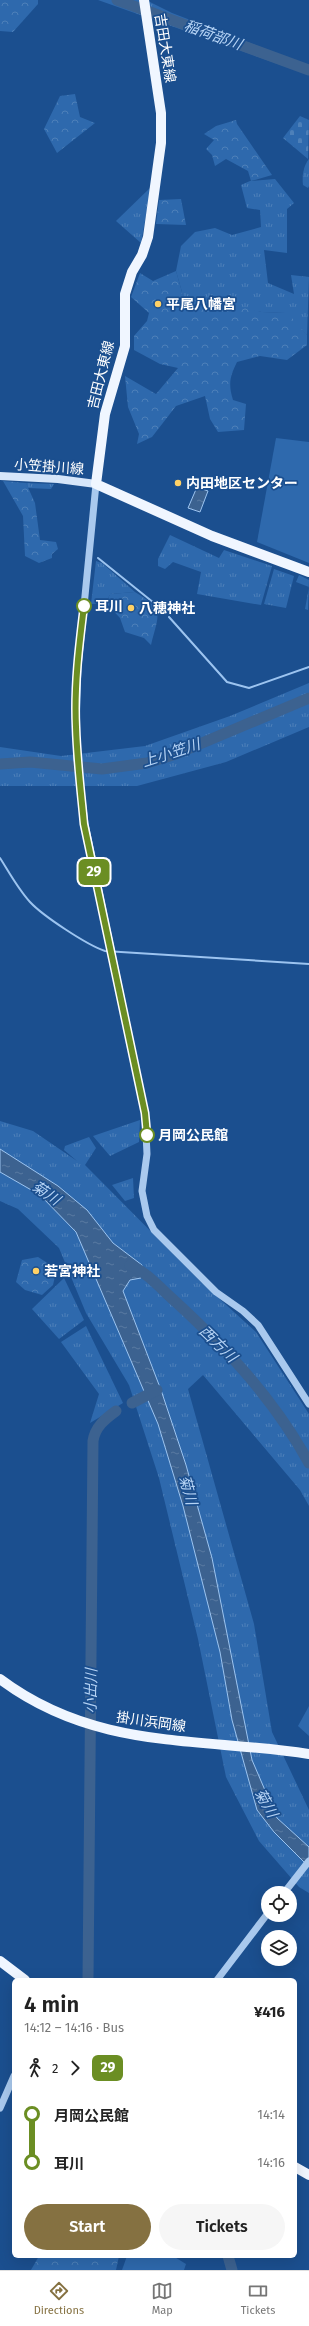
<!DOCTYPE html>
<html lang="en">
<head>
<meta charset="utf-8">
<style>
	body { margin:0; font-family:"Fira Sans","Noto Sans JP",sans-serif; background:#f6f6f6; color:#222; height:100vh; display:flex; flex-direction:column; font-size:15px; white-space:nowrap }
	* { box-sizing:border-box; margin:0 }
	p { font-size:13px; color:#767676 }
	.icon { flex:none; width:22px; height:22px; fill:none; stroke:currentColor; stroke-width:2; stroke-linecap:round; stroke-linejoin:round }
	.map { position:relative; flex:1; overflow:hidden }
	.panel { position:absolute; left:12px; top:1978px; width:285px; height:280px; display:flex; flex-direction:column; background:#fff; border-radius:6px; box-shadow:0 4px 16px #0002 }
	.panel>* { flex:none }
	.badge { padding:0 8px; border-radius:6px; font-size:14px; line-height:26px }
	.fabs { position:absolute; left:261px; top:1886px; display:grid; gap:8px }
	.fabs a { display:grid; place-items:center; width:36px; height:36px; border-radius:50%; background:#fff; box-shadow:0 4px 16px #0002; font-size:20px }
	.map>.badge { position:absolute; translate:-50% -50%; box-shadow:0 0 0 2px #fff }
	.legs { display:flex; align-items:center; gap:6px; height:44px; padding:0 12px; font-size:13px }
	.legs p { margin-inline-start:auto }
	.summary { display:flex; align-items:center; justify-content:space-between; height:68px; padding:0 12px }
	h1 { font-size:22px; font-weight:600; line-height:30px }
	.cta { display:flex; gap:8px; margin-top:auto; padding:8px 12px }
	.cta a { flex:1; height:46px; border-radius:24px; background:#857141; color:#fff; font-size:16px; font-weight:600; line-height:46px; text-align:center }
	.cta a+a { background:#f6f6f6; color:#222 }
	ul { padding:0 12px; list-style:none }
	li { display:flex; align-items:center; gap:14px; height:48px; font-size:15px }
	li i { display:grid; place-items:center; width:6px; height:100%; margin:0 5px; background:currentColor }
	li i::after { content:''; width:10px; height:10px; margin:-5px; border:3px solid; border-radius:50%; background:#fff }
	li p { margin-inline-start:auto }
	li:first-child i { background:linear-gradient(#0000 50%,currentColor 0) }
	li:last-child i { background:linear-gradient(currentColor 50%,#0000 0) }
	.dock { display:flex; justify-content:space-around; align-items:center; height:56px; border-top:1px solid #e0e0e0; background:#fff; font-size:11px; color:#767676 }
	.dock a { display:grid; justify-items:center; gap:2px }
	.dock .current { color:#857141 }
	.map>svg:first-child { display:block }
	.grass { fill:url(#grass-tufts) }
	.forest { fill:url(#forest-crowns) }
	.cemetery { fill:url(#cemetery-stones) }
	.pitch { fill:#2e69ad }
	.water { fill:url(#water-ripples); stroke:#9cc4f0 }
	.lines { fill:none; stroke-linecap:round; stroke-linejoin:round }
	.stream { stroke:#9cc4f0; stroke-width:2 }
	.river { stroke:#3c6290; stroke-width:11 }
	.tertiary { stroke:#a9c9ee; stroke-width:7 }
	.secondary { stroke:#d6e6fa; stroke-width:8 }
	.primary { stroke:#f0f6ff; stroke-width:10 }
	.line-1-casing { stroke:#fff; stroke-width:9 }
	.line-1 { stroke:#6b8e23; stroke-width:6 }
	.poi-dot { fill:#ffd166; stroke:#1b4f8f; stroke-width:1.5 }
	.stop-1-dot { fill:#fff; stroke:#6b8e23; stroke-width:2 }
	.labels { text-anchor:middle; dominant-baseline:central; stroke-width:3.5; stroke-linejoin:round; paint-order:stroke }
	.street-label { font-size:14px; fill:#fff; stroke:#1b4f8f }
	.poi-label { font-size:14px; font-weight:bold; fill:#fff; stroke:#1b4f8f; text-anchor:start }
	.stop-label { font-size:14px; font-weight:bold; fill:#fff; stroke:#1b4f8f; text-anchor:start }
	.water-label { font-size:15px; font-style:italic; fill:#b5d3f5; stroke:#1b4f8f }
</style>
</head>
<body>
<div class="map">
<svg width="309" height="2270" viewBox="0 0 309 2270">
	<defs>
		<pattern id="grass-tufts" width="24" height="20" patternUnits="userSpaceOnUse"><rect width="24" height="20" fill="#2e69ad"/><path d="M3 7l-1-3M5 7V3M7 7l1-3M15 17l-1-3M17 17v-4M19 17l1-3" fill="none" stroke="#4d80b9"/></pattern>
		<pattern id="forest-crowns" width="20" height="18" patternUnits="userSpaceOnUse"><rect width="20" height="18" fill="#2e69ad"/><path d="M2 6a3 3 0 1 1 6 0M12 15a3 3 0 1 1 6 0" fill="none" stroke="#4d80b9"/></pattern>
		<pattern id="cemetery-stones" width="16" height="16" patternUnits="userSpaceOnUse"><rect width="16" height="16" fill="#2e69ad"/><path d="M2 7V4a2 2 0 0 1 4 0v3zM10 15v-3a2 2 0 0 1 4 0v3z" fill="#4d80b9"/></pattern>
		<pattern id="water-ripples" width="26" height="14" patternUnits="userSpaceOnUse"><rect width="26" height="14" fill="#3c6290"/><path d="M2 4q2-2 4 0t4 0M15 11q2-2 4 0t4 0" fill="none" stroke="#597aa1"/></pattern>
	</defs>
	<rect width="100%" height="100%" fill="#1b4f8f"/>
	<g class="grass">
		<path d="M 98,0 L 146,0 L 172,13 L 294,60 L 298,71 Z"/>
		<path d="M 309,159 L 309,186 L 308,188 L 303,185 C 302,177 303,166 309,159 Z"/>
		<path d="M 275,179 L 294,203 L 287,209 L 287,253 L 264,250 L 268,283 L 294,294 L 291,275 L 309,277 L 307,335 L 285,313 L 262,312 L 184,299 L 176,271 L 181,246 L 195,232 L 215,228 L 232,235 L 261,227 L 260,210 L 247,208 L 241,185 L 250,181 Z"/>
		<path d="M 151,187 L 141,243 L 116,221 Z"/>
		<path d="M 26,483 L 54,484 L 51,489 L 28,488 Z"/>
		<path d="M 170,535 L 219,558 L 224,550 L 272,566 L 261,605 L 197,594 L 201,572 L 173,562 L 165,569 L 158,566 L 158,559 Z"/>
		<path d="M 96,561 L 102,563 L 135,592 L 110,594 L 106,603 L 91,604 Z"/>
		<path d="M 274,569 L 294,576 L 286,608 L 264,604 Z"/>
		<path d="M 299,575 L 309,580 L 308,610 L 305,609 L 309,587 L 296,582 Z"/>
		<path d="M 309,683 L 309,727 L 226,762 L 137,786 L 0,786 L 0,747 L 61,756 L 145,746 L 230,716 Z"/>
		<path d="M 140,1120 L 139,1142 L 110,1156 L 93,1136 Z"/>
		<path d="M 0,1121 L 33,1131 L 77,1161 L 64,1150 L 65,1146 L 89,1137 L 96,1148 L 85,1165 L 201,1282 L 256,1332 L 309,1414 L 309,1506 L 300,1490 L 203,1375 L 188,1389 L 254,1624 L 272,1732 L 309,1810 L 309,1893 L 299,1887 L 259,1841 L 226,1777 L 198,1639 L 159,1478 L 129,1385 L 86,1313 L 59,1248 L 18,1209 L 0,1201 Z"/>
		<path d="M 133,1178 L 134,1198 L 125,1201 L 112,1185 Z"/>
		<path d="M 64,1278 L 84,1320 L 59,1339 L 32,1309 Z"/>
		<path d="M 86,1326 L 123,1403 L 90,1423 L 99,1394 L 61,1342 Z"/>
	</g>
	<g class="forest">
		<path d="M 0,0 L 38,0 L 38,4 L 13,32 L 0,31 Z"/>
		<path d="M 75,94 L 80,117 L 95,123 L 57,153 L 44,129 L 60,96 Z"/>
		<path d="M 236,120 L 237,124 L 272,175 L 251,181 L 248,171 L 226,159 L 215,166 L 212,155 L 206,149 L 214,140 L 204,134 L 216,126 Z"/>
		<path d="M 181,199 L 186,225 L 156,224 L 159,200 Z"/>
		<path d="M 176,271 L 184,299 L 219,301 L 262,312 L 288,313 L 307,335 L 307,345 L 287,360 L 260,356 L 237,362 C 230,376 228,384 233,400 L 246,404 L 244,430 L 218,432 L 210,419 L 205,396 L 176,406 L 152,437 L 137,444 L 139,434 L 128,407 L 125,376 L 156,394 L 178,368 L 160,364 L 134,350 L 134,336 L 147,321 L 149,313 L 131,297 L 140,273 L 153,281 Z"/>
		<path d="M 3,481 L 26,483 L 35,503 L 40,540 L 56,542 L 58,549 L 52,554 L 52,558 L 39,563 L 25,556 L 23,516 Z"/>
		<path d="M 135,592 C 165,610 159,613 151,645 L 144,638 L 125,632 L 120,618 L 106,603 L 110,594 Z"/>
		<path d="M 38,1257 L 49,1264 L 56,1272 L 53,1285 L 42,1295 L 25,1290 L 16,1282 L 22,1260 Z"/>
		<path d="M 39,2256 L 119,2256 L 116,2270 L 31,2270 Z"/>
	</g>
	<path class="cemetery" d="M 300,116 L 309,120 L 308,159 L 283,138 Z"/>
	<g class="pitch">
		<path d="M 276,438 L 309,442 L 309,563 L 257,542 Z"/>
		<path d="M 309,1706 L 309,1736 L 298,1726 Z"/>
		<path d="M 127,2256 L 173,2256 L 186,2264 L 184,2270 L 122,2270 Z"/>
	</g>
	<g class="water">
		<path d="M 197,487 L 208,491 L 200,512 L 188,508 Z"/>
		<path d="M 0,1149 L 58,1186 L 87,1210 L 113,1243 L 142,1265 L 141,1278 L 130,1280 L 123,1291 L 161,1390 L 186,1465 L 212,1558 L 252,1760 L 277,1818 L 309,1847 L 309,1867 L 274,1832 L 257,1810 L 232,1720 L 220,1652 L 183,1506 L 158,1424 L 76,1232 L 40,1195 L 0,1172 Z"/>
	</g>
	<g class="lines">
		<g class="stream">
			<path d="M 98,558 L 164,611"/>
			<path d="M 169,617 L 227,682 L 249,688 L 309,667"/>
			<path d="M 0,858 C 9,872 18,889 30,902 C 43,916 87,945 105,951 L 309,964"/>
		</g>
		<g class="river">
			<path d="M 117,0 L 309,70"/>
			<path d="M 0,764 L 30,762 L 102,769 L 147,763 L 176,754 L 309,698"/>
			<path d="M 130,1265 C 148,1273 162,1290 177,1303 C 229,1351 275,1401 309,1463"/>
			<path d="M 132,1403 L 157,1390"/>
			<path d="M 88,1980 L 93,1441 C 95,1427 105,1419 116,1411"/>
			<path d="M 228,2256 L 232,2270"/>
		</g>
		<g class="tertiary">
			<path d="M 96,484 L 78,667 L 76,726 L 77,758 L 85,824 L 145,1113 L 147,1154 L 142,1191 L 147,1216 L 154,1230 L 216,1292 L 243,1311 L 258,1325 L 309,1404"/>
			<path d="M 284,1893 L 309,1861"/>
			<path d="M 217,1980 L 268,1913"/>
			<path d="M 0,2108 L 14,2076"/>
		</g>
		<path class="secondary" d="M 0,476 L 58,479 L 96,484"/>
		<g class="primary">
			<path d="M 144,0 L 161,113 L 161,143 L 148,237 L 142,255 L 132,272 L 125,294 L 125,346 L 105,414 L 96,484 L 212,536 L 309,572"/>
			<path d="M 0,1679 C 96,1751 199,1737 309,1754"/>
			<path d="M 0,1961 L 25,1980"/>
			<path d="M 295,2167 L 309,2175"/>
		</g>
	</g>
	<g class="lines">
		<defs>
			<path id="line-1" d="M 84,606 C 79,646 74,687 76,727 C 77,760 81,792 84,824 L 145,1113 L 147,1135"/>
		</defs>
		<use href="#line-1" class="line-1-casing"/>
		<use href="#line-1" class="line-1"/>
	</g>
	<g class="poi-dot">
		<circle cx="158" cy="304" r="4"/>
		<circle cx="178" cy="483" r="4"/>
		<circle cx="131" cy="608" r="4"/>
		<circle cx="36" cy="1271" r="4"/>
	</g>
	<g class="stop-1-dot">
		<circle cx="84" cy="606" r="7"/>
		<circle cx="147" cy="1135" r="7"/>
	</g>
	<g class="labels">
		<g class="street-label">
			<text transform="translate(165 48) rotate(81)">吉田大東線</text>
			<text transform="translate(101 375) rotate(-76)">吉田大東線</text>
			<text transform="translate(49 467) rotate(4)">小笠掛川線</text>
			<text transform="translate(151 1722) rotate(8)">掛川浜岡線</text>
		</g>
		<g class="poi-label">
			<text x="166" y="304">平尾八幡宮</text>
			<text x="186" y="483">内田地区センター</text>
			<text x="139" y="608">八穂神社</text>
			<text x="44" y="1271">若宮神社</text>
		</g>
		<g class="stop-label">
			<text x="95" y="606">耳川</text>
			<text x="158" y="1135">月岡公民館</text>
		</g>
		<g class="water-label">
			<text transform="translate(213 35) rotate(20)">稲荷部川</text>
			<text transform="translate(171 753) rotate(-18)">上小笠川</text>
			<text transform="translate(46 1193) rotate(34)">菊川</text>
			<text transform="translate(218 1344) rotate(44)">西方川</text>
			<text transform="translate(188 1490) rotate(75)">菊川</text>
			<text transform="translate(91 1691) rotate(-89)">小出川</text>
			<text transform="translate(266 1803) rotate(61)">菊川</text>
		</g>
	</g>
</svg>
<div class="fabs">
<a><svg class="icon" aria-label="locate" viewBox="0 0 24 24"><circle cx="12" cy="12" r="6"/><path d="M12 2v4M12 18v4M2 12h4M18 12h4"/></svg></a>
<a><svg class="icon" aria-label="layers" viewBox="0 0 24 24"><path d="M12 4l9 5-9 5-9-5zM3 14l9 5 9-5"/></svg></a>
</div>
<b class="badge" style="left:94px;top:872px;background:#6b8e23;color:#fff">29</b>
<section class="panel">
<div class="summary"><div><h1>4 min</h1><p>14:12 – 14:16 · Bus</p></div><b>¥416</b></div>
<div class="legs"><svg class="icon" aria-label="walk" viewBox="0 0 24 24"><circle cx="13" cy="4" r="2"/><path d="M13 8l-2 6 4 7M11 14l-3 7M7 12l3-4h3l4 4"/></svg>2<svg class="icon" aria-label="forward" viewBox="0 0 24 24"><path d="M9 5l7 7-7 7"/></svg><b class="badge" style="background:#6b8e23;color:#fff">29</b></div>
<ul>
<li><i style="color:#6b8e23"></i><b>月岡公民館</b><p>14:14</p></li>
<li><i style="color:#6b8e23"></i><b>耳川</b><p>14:16</p></li>
</ul>
<div class="cta"><a>Start</a><a>Tickets</a></div>
</section>
</div>
<nav class="dock">
<a class="current"><svg class="icon" aria-label="directions" viewBox="0 0 24 24"><path d="M12 3l9 9-9 9-9-9zM9 14v-3h6M13 9l2 2-2 2"/></svg>Directions</a>
<a><svg class="icon" aria-label="map" viewBox="0 0 24 24"><path d="M3 6l6-2 6 2 6-2v14l-6 2-6-2-6 2zM9 4v14M15 6v14"/></svg>Map</a>
<a><svg class="icon" aria-label="tickets" viewBox="0 0 24 24"><path d="M3 7h18v10H3zM15 7v10"/></svg>Tickets</a>
</nav>
</body>
</html>
